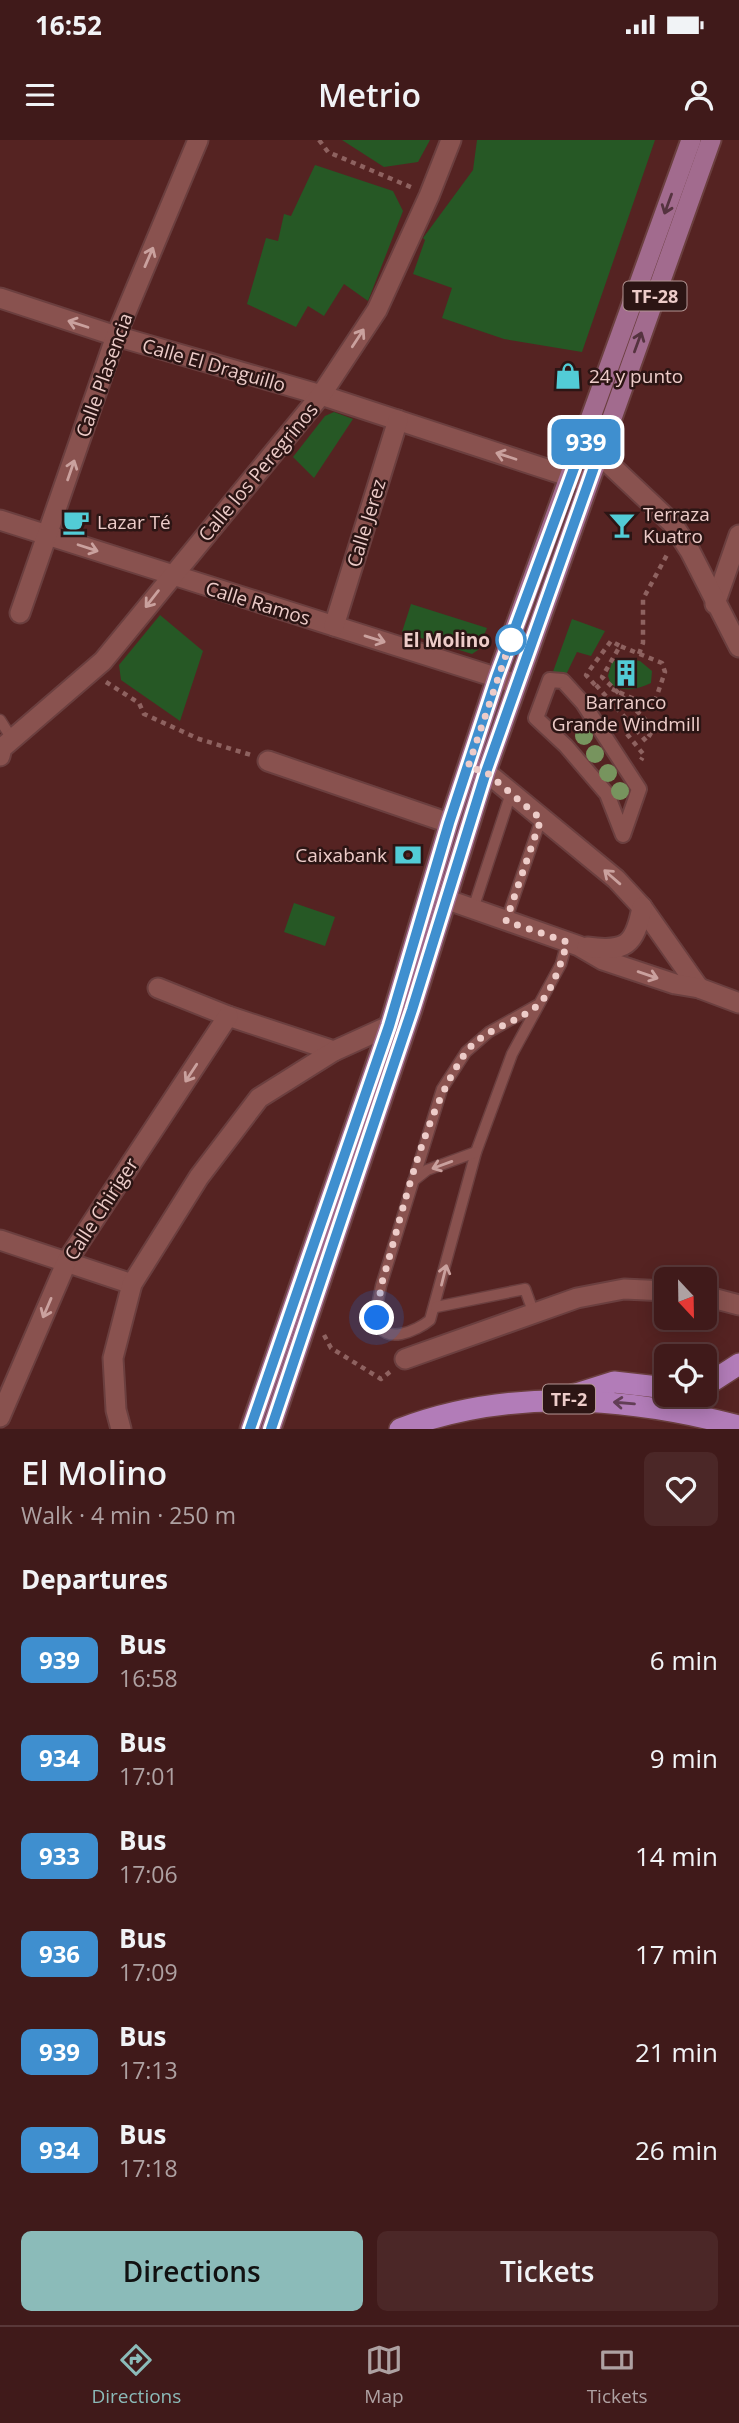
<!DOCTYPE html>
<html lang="en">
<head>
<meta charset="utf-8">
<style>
	body { margin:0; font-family:"Open Sans",sans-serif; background:#4b2727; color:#f1f3f6; height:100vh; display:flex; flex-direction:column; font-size:26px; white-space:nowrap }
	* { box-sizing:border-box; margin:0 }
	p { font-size:23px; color:#aea1a2 }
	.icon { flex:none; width:38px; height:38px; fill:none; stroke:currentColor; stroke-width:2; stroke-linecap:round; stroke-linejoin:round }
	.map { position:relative; height:1289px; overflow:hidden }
	.details { display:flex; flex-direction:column; background:#401a1a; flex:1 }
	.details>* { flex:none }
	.badge { padding:0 14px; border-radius:10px; font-size:24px; line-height:46px }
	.needle { width:46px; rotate:158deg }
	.buttons { position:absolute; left:654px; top:1127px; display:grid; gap:14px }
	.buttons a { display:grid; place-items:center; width:63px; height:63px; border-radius:10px; background:#401a1a; box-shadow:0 4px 18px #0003,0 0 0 2px #593839; font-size:35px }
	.you { position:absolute; width:35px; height:35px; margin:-18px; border:5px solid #fff; border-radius:50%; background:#1a73e8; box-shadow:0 0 0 10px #1a73e833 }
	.map>.badge { position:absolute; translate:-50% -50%; box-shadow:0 0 0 4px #fff }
	h2 { padding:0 21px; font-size:26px; line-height:63px }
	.round { display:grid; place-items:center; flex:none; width:74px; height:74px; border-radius:10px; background:#4b2727 }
	.summary { display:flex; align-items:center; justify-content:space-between; height:119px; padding:0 21px }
	h1 { font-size:33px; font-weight:600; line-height:52px }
	.button { display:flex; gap:14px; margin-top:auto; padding:14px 21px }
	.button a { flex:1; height:80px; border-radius:10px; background:#8bbbb9; color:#111; font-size:28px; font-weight:600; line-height:80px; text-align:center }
	.button a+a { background:#4b2727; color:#f1f3f6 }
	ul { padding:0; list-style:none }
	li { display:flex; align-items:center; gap:21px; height:98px; padding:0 21px }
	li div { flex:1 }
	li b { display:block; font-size:26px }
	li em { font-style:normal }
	li .badge { min-width:77px; font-weight:700; text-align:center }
	.status { display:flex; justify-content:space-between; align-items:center; height:49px; padding:0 35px; background:#401a1a; direction:ltr }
	.status svg { height:19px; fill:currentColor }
	header { display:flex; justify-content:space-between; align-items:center; height:91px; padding:0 21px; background:#401a1a; font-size:32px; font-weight:600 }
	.tab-bar { display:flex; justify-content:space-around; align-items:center; height:98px; border-top:2px solid #593839; background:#401a1a; font-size:19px; color:#aea1a2 }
	.tab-bar a { display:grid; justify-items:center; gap:4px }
	.tab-bar .on { color:#8bbbb9 }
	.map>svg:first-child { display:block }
	.green { fill:#265825; fill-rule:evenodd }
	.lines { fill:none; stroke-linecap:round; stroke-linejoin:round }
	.service-casing { stroke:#6b3f3f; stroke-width:13 }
	.pedestrian-casing { stroke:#6b3f3f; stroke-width:18 }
	.minor-casing { stroke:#6b3f3f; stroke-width:23 }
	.secondary-casing { stroke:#6b3f3f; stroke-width:23 }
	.primary-casing { stroke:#6b3f3f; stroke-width:23 }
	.motorway-casing { stroke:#6b3f3f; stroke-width:24 }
	.path { stroke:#8e6260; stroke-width:4.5; stroke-dasharray:5 5; stroke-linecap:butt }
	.service { stroke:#89524f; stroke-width:10 }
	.pedestrian { stroke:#89524f; stroke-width:14 }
	.minor { stroke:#89524f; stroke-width:19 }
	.secondary { stroke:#89524f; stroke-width:19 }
	.primary { stroke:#a26b8e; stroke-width:19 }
	.motorway { stroke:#b27cb8; stroke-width:21 }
	.tree { fill:#77945e }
	.oneway { stroke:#55333f }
	.oneway2 { stroke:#caa19e }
	.oneway3 { stroke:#623e56 }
	.line-casing { stroke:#fff; stroke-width:16 }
	.line { stroke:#3f8fcf; stroke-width:10 }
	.walk { stroke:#edccc9; stroke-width:7; stroke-dasharray:0 12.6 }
	.stop-dot { fill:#fff; stroke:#3f8fcf; stroke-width:3.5 }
	.labels { text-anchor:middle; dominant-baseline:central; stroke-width:5; stroke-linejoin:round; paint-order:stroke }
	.shield { fill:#2c1514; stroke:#b39593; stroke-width:2 }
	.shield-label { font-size:18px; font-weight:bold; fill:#edccc9 }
	.street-label { font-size:19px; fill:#edccc9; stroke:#2c1514 }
	.poi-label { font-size:19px; fill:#edccc9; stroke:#2c1514; text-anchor:start }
	.stop-label { font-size:19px; font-weight:bold; fill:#edccc9; stroke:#2c1514; text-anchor:end }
</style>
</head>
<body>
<div class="status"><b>16:52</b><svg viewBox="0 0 49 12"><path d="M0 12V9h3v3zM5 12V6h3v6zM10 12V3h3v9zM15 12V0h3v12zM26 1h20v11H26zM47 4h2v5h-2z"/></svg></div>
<header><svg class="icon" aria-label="menu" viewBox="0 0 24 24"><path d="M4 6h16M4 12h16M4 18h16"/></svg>Metrio<svg class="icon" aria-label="person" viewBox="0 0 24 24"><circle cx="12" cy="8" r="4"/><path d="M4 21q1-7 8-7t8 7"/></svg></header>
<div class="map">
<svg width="739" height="1289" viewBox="0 0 739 1289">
	<rect width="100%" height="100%" fill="#552322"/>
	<g class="green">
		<path d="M 342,0 L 430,0 L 418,22 L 384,27 Z"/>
		<path d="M 477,0 L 655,0 L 582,212 L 504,199 L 442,178 L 452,148 L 413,134 L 425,100 L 423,98 L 473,30 Z"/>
		<path d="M 315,25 L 393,51 L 403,71 L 368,161 L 344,144 L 324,176 L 308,166 L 296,187 L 247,164 L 266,98 L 278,101 L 284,74 L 291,76 Z"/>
		<path d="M 334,272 L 353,279 L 314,338 L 293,317 L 325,276 Z"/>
		<path d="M 411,464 L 487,488 L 478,510 L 472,514 L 402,492 Z"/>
		<path d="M 160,475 L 203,511 L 180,581 L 121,540 L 119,525 Z"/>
		<path d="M 572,479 L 605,491 L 591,516 L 577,512 L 563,541 L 550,540 Z"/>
		<path d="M 622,518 L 640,521 L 652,531 L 651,543 C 638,549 623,553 611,544 L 608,536 L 612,522 ZM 628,524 L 633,528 L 634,535 L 624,541 L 618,538 L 618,529 Z"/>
		<path d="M 294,763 L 335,777 L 325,806 L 284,792 Z"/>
	</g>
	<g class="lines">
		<defs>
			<g id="service">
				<path d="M 0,580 L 12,599"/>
				<path d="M 473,769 L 511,653"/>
				<path d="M 506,781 L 541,679"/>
				<path d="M 539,864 L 489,892 L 466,912 L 442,949 L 381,1146 C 379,1157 375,1170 378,1181 C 383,1206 417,1191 430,1180 L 476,1012 L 512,914 L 561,824 L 567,802"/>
				<path d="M 413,1041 L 427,1030 L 476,1012"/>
				<path d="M 436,1167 L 525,1149 L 534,1174"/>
			</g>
			<path id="pedestrian" d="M 550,540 L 563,541 L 583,563 L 639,649 L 623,695 L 607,654 L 566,606 L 536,578 Z"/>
			<g id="minor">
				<path d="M 0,158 L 116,196 L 321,255 L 583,341"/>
				<path d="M 0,380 L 517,544"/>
				<path d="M 715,464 L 739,395"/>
				<path d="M 20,473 L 116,196 L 198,0"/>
				<path d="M 334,486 L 398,280"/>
				<path d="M 0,616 L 2,608 L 103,521 L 321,255 L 377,170 L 429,56 L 451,0"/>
				<path d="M 268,621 L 449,683"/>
				<path d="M 471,628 L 486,632 L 616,739 L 642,767 L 699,848"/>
				<path d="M 431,754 L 579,806 L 603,820 L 675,844 L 699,848 L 739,863"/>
				<path d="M 587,807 C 625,812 635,806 642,767"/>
				<path d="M 158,848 L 228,876 L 334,911"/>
				<path d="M 0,1100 L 132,1144"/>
				<path d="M 705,1156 L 739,1165"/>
				<path d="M 405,1219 L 577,1158 L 624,1149 L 667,1151"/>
				<path d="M 0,1277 L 67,1121 L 228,876"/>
				<path d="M 121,1289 L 116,1270 L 113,1218 L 132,1144 L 199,1037 L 259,958 L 334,911 L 389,886"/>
			</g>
			<path id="secondary" d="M 588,304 L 672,383 L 690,411 L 739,507"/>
			<g id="primary">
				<path d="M 250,1289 L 389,886 L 449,683 L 497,537 L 691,0"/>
				<path d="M 271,1289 L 412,870 L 486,632 L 711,0"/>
			</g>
			<g id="motorway">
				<path d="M 705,1246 L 739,1224"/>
				<path d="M 573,1255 L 614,1242 L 667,1248"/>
				<path d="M 400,1289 C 511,1247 627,1257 739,1286"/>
			</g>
		</defs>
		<use href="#service" class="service-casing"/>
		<use href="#pedestrian" class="pedestrian-casing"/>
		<use href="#minor" class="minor-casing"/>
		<use href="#secondary" class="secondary-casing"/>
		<use href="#primary" class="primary-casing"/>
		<use href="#motorway" class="motorway-casing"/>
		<g class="path">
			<path d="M 319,0 L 328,12 L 413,48"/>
			<path d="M 639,514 L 643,503 L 643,459 L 668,413"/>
			<path d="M 106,542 L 139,563 L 144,574 L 199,599 L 251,615"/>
			<path d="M 595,545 L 586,535 L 611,501 L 620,506"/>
			<path d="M 596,545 L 646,601 L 654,588 L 602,537 L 620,506 L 662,523 L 665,532 L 654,564 L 647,565 L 612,549"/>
			<path d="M 627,594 L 644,615 L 641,620"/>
			<path d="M 324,1195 L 331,1208 L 381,1239 L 391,1231"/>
		</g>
		<use href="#service" class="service"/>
		<use href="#pedestrian" class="pedestrian"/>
		<use href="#minor" class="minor"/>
		<use href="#secondary" class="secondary"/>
		<use href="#primary" class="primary"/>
		<use href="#motorway" class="motorway"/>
	</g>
	<g class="tree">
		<circle cx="584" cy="596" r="9"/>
		<circle cx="595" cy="614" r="9"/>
		<circle cx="608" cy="633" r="9"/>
		<circle cx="620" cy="651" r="9"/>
	</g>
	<defs><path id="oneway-shaft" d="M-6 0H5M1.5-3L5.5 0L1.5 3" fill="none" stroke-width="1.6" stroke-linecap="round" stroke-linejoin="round" transform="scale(1.75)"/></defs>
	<g class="oneway">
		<use href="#oneway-shaft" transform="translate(668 64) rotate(110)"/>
		<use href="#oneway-shaft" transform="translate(638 202) rotate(-70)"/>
	</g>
	<g class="oneway2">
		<use href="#oneway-shaft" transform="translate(149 117) rotate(-67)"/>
		<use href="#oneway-shaft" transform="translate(78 184) rotate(-162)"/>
		<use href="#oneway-shaft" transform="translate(358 198) rotate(-57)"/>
		<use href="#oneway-shaft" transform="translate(506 316) rotate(-162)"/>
		<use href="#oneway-shaft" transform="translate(71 330) rotate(-71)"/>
		<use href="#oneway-shaft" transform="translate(88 408) rotate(18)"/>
		<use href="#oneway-shaft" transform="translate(152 459) rotate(128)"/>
		<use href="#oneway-shaft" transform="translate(375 499) rotate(17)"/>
		<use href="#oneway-shaft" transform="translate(612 737) rotate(-139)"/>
		<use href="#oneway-shaft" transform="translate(648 835) rotate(19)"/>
		<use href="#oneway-shaft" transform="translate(191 933) rotate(123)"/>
		<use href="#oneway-shaft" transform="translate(442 1025) rotate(160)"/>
		<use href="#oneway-shaft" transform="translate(444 1135) rotate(-76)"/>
		<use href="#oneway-shaft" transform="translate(47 1168) rotate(113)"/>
	</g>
	<use class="oneway3" href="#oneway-shaft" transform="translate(624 1263) rotate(-175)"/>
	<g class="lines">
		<defs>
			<path id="line" d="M 250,1289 L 389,886 L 449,683 L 497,537 L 584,301 L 599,313 L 486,632 L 412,870 L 271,1289"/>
		</defs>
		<use href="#line" class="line-casing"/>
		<use href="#line" class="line"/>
		<path class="walk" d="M 377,1178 L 381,1146 C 403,1073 422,978 464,915 C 482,888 515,885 538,865 C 551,854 563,819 567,802 L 506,781 L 541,679 L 486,632 L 468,627 L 512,497 L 511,500"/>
	</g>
	<defs>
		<symbol id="shop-bare" viewBox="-9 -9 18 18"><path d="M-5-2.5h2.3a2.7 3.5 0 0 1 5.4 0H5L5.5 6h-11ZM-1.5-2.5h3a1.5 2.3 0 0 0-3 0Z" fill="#52ccd6" stroke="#2c1514" stroke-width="2.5" paint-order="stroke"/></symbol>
		<symbol id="cafe-bare" viewBox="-9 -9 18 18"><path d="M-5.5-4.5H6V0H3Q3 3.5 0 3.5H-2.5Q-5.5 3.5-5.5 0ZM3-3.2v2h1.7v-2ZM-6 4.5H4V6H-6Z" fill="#52ccd6" stroke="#2c1514" stroke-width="2.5" paint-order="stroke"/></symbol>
		<symbol id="bar-bare" viewBox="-9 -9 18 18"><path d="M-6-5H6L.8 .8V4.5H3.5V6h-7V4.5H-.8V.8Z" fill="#52ccd6" stroke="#2c1514" stroke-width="2.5" paint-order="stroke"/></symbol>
		<symbol id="building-bare" viewBox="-9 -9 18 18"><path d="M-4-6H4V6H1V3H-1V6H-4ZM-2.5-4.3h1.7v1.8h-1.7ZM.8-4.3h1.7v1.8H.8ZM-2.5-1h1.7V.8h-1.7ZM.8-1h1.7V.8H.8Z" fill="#52ccd6" stroke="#2c1514" stroke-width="2.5" paint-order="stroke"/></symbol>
		<symbol id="bank-bare" viewBox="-9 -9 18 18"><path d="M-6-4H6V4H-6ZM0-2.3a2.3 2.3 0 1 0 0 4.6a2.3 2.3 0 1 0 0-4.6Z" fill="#52ccd6" stroke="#2c1514" stroke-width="2.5" paint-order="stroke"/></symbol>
	</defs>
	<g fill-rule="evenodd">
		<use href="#shop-bare" x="549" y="217" width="38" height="38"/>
		<use href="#cafe-bare" x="57" y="363" width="38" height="38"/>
		<use href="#bar-bare" x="603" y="366" width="38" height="38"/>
		<use href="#building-bare" x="607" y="514" width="38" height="38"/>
		<use href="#bank-bare" x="389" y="696" width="38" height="38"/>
	</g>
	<circle class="stop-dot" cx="511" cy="500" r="14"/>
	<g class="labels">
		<g class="shield">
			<rect x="623.5" y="141.5" width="63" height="29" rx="5"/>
			<rect x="543" y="1244.5" width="52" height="29" rx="5"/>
		</g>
		<g class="shield-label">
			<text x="655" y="156">TF-28</text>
			<text x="569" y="1259">TF-2</text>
		</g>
		<g class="street-label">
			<text transform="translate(214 225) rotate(16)">Calle El Draguillo</text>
			<text transform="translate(104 235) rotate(-70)">Calle Plasencia</text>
			<text transform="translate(258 332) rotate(-50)">Calle los Peregrinos</text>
			<text transform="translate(366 383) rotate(-73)">Calle Jerez</text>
			<text transform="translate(258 463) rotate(17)">Calle Ramos</text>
			<text transform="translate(101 1069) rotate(-57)">Calle Chiriger</text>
		</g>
		<g class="poi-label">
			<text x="589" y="236">24 y punto</text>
			<text x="643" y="374">Terraza<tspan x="643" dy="22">Kuatro</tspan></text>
			<text x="97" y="382">Lazar Té</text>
			<text x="626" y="562" text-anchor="middle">Barranco<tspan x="626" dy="22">Grande Windmill</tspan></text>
			<text x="387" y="715" text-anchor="end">Caixabank</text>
		</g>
		<g class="stop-label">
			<text x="490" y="500">El Molino</text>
		</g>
	</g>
</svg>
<div class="buttons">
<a><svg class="needle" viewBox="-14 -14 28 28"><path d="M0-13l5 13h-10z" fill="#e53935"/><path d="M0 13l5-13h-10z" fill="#aea1a2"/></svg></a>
<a><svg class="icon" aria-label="locate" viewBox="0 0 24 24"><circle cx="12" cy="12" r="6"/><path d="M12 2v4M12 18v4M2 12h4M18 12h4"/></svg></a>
</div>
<div class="you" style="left:377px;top:1178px"></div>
<b class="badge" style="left:586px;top:302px;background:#3f8fcf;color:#fff">939</b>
</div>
<section class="details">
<div class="summary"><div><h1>El Molino</h1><p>Walk · 4 min · 250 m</p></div><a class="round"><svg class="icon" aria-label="heart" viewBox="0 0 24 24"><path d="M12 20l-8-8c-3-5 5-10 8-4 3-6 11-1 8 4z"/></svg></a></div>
<h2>Departures</h2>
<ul>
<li><span class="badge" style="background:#3f8fcf;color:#fff">939</span><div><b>Bus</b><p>16:58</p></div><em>6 min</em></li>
<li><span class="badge" style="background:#3f8fcf;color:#fff">934</span><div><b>Bus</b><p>17:01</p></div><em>9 min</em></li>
<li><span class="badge" style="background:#3f8fcf;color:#fff">933</span><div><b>Bus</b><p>17:06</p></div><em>14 min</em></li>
<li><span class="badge" style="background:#3f8fcf;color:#fff">936</span><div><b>Bus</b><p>17:09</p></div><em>17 min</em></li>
<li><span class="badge" style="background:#3f8fcf;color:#fff">939</span><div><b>Bus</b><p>17:13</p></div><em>21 min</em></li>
<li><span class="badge" style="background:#3f8fcf;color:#fff">934</span><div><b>Bus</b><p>17:18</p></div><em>26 min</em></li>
</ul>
<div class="button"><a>Directions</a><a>Tickets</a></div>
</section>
<nav class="tab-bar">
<a class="on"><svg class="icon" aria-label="directions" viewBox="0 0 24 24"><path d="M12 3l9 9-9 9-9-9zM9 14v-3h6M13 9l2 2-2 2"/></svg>Directions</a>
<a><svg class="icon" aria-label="map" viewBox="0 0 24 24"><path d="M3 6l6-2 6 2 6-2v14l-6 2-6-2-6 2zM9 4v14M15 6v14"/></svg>Map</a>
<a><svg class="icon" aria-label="tickets" viewBox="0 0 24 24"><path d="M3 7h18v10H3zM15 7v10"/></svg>Tickets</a>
</nav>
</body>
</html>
